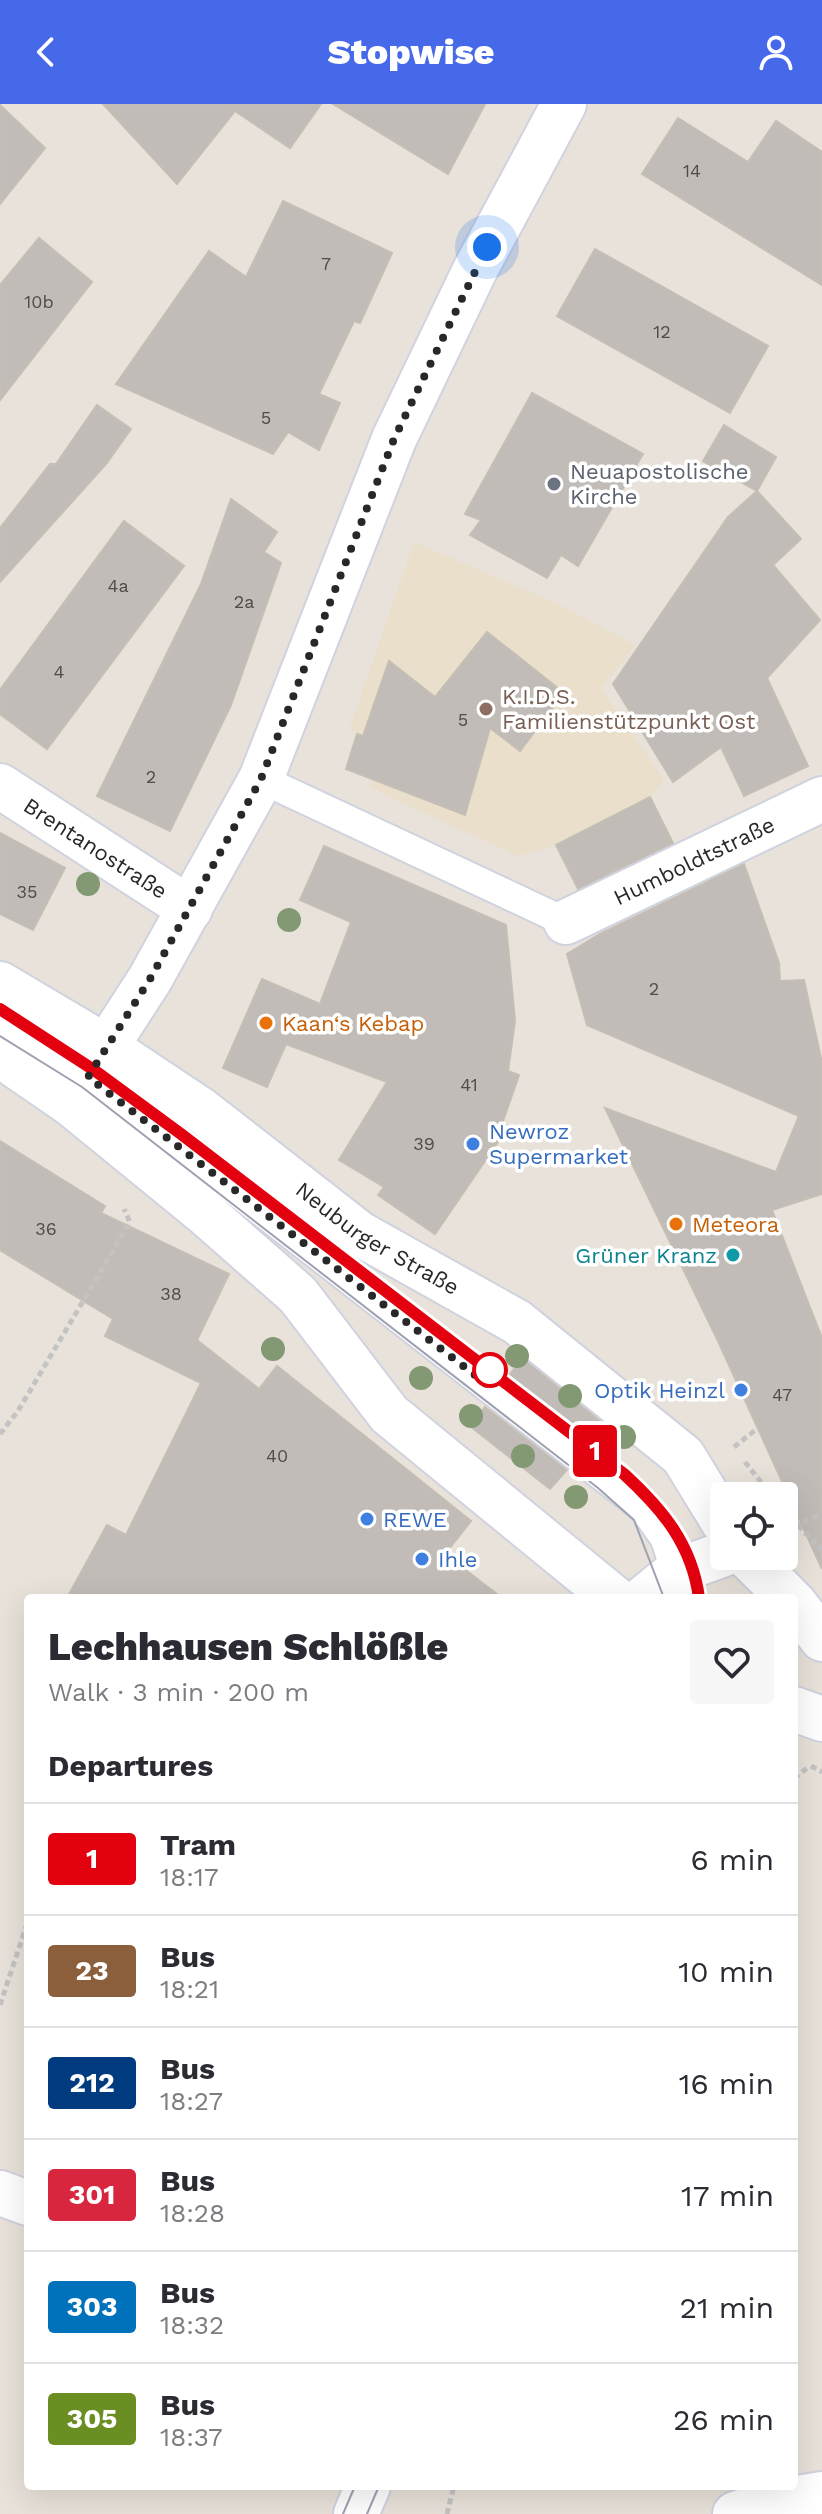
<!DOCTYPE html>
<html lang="en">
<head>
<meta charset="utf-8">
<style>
	body { margin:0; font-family:"Work Sans",sans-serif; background:#f7f7f7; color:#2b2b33; height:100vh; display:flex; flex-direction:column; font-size:30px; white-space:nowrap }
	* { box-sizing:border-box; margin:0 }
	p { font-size:26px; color:#7c7c81 }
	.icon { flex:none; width:44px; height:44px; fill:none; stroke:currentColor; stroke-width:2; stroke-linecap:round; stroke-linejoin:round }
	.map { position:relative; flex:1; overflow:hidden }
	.details { position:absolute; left:24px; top:1490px; width:774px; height:896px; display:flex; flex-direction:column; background:#fff; border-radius:8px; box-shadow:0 8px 32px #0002 }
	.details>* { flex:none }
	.badge { padding:0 16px; border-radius:6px; font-size:28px; line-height:52px }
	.fabs { position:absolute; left:710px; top:1378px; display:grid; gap:16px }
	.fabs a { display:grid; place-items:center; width:88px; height:88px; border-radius:8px; background:#fff; box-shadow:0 8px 32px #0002; font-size:40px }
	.you { position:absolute; width:40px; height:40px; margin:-20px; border:6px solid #fff; border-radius:50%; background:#1a73e8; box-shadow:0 0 0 12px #1a73e833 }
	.map>.badge { position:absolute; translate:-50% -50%; box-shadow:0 0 0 4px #fff }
	h2 { padding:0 24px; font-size:30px; line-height:72px }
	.round { display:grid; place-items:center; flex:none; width:84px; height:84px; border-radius:8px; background:#f7f7f7 }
	.overview { display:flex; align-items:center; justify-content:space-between; height:136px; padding:0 24px }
	h1 { font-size:38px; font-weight:800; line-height:60px }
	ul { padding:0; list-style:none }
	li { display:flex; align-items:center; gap:24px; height:112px; padding:0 24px; border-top:2px solid #e1e1e2 }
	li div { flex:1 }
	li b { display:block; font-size:30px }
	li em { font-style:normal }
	li .badge { min-width:88px; font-weight:700; text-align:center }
	header { display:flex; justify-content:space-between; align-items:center; height:104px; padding:0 24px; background:#4669ea; color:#fff; font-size:36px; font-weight:800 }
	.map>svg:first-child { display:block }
	.education { fill:#eadfca }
	.building { fill:#c1bcb7; stroke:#c4beb4; stroke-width:2 }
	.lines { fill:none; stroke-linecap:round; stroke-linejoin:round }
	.service-casing { stroke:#d0d3df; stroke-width:32 }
	.minor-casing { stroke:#d0d3df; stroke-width:48 }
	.tertiary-casing { stroke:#d0d3df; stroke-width:48 }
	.path { stroke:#c3c3c3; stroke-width:5; stroke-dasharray:6 4; stroke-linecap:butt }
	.service { stroke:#fff; stroke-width:28 }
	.minor { stroke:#fff; stroke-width:44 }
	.tertiary { stroke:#fff; stroke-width:44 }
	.tram { stroke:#9ea1b0; stroke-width:2 }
	.tree { fill:#829973 }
	.line-casing { stroke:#fff; stroke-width:18 }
	.line { stroke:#e3000f; stroke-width:12 }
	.walk { stroke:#282828; stroke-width:8; stroke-dasharray:0 14.4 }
	.worship-dot { fill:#6b7280; stroke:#fff; stroke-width:3 }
	.education-dot { fill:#8d6e63; stroke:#fff; stroke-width:3 }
	.food-dot { fill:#e8710a; stroke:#fff; stroke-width:3 }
	.shop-dot { fill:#3f7fe0; stroke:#fff; stroke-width:3 }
	.culture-dot { fill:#0f9aa8; stroke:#fff; stroke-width:3 }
	.stop-dot { fill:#fff; stroke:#e3000f; stroke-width:4 }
	.labels { text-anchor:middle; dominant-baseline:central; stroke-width:7; stroke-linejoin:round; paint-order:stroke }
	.number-label { font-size:18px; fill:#4e4d4c }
	.worship-label { font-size:22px; fill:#5b616d; stroke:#fff; text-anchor:start }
	.education-label { font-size:22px; fill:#785e54; stroke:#fff; text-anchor:start }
	.street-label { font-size:22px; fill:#282828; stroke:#fff }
	.food-label { font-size:22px; fill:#c56008; stroke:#fff; text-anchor:start }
	.shop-label { font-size:22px; fill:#366cbe; stroke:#fff; text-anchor:start }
	.culture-label { font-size:22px; fill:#0d838f; stroke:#fff; text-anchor:end }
</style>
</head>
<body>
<header><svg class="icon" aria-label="back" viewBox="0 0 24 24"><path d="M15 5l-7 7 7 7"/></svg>Stopwise<svg class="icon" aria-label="person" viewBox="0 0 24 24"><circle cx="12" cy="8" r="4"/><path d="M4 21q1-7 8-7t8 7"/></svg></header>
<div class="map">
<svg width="822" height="2410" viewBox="0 0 822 2410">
	<rect width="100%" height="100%" fill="#e9e2da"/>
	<path class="education" d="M 414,438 L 560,501 L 636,541 L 601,584 L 664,676 L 650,693 L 556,741 L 518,752 L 370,684 L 384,639 L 349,626 Z"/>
	<g class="building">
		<path d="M 103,0 L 321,0 L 290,44 L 235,7 L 177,80 Z"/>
		<path d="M 333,0 L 485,0 L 448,70 Z"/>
		<path d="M 0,1 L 45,44 L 0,100 Z"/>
		<path d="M 678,14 L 748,58 L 776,17 L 822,48 L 822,181 L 642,70 Z"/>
		<path d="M 283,97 L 392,149 L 360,219 L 354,217 L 319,290 L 340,299 L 319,346 L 288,328 L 273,350 L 116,280 L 209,147 L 246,173 Z"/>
		<path d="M 39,134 L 92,178 L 0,296 L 0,181 Z"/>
		<path d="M 595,145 L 768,242 L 730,309 L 557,212 Z"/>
		<path d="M 532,289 L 643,350 L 578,462 L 561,451 L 547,474 L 470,431 L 481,416 L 465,410 Z"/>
		<path d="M 97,301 L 131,325 L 106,360 L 0,478 L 0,424 L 50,360 L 56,360 Z"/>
		<path d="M 724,321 L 776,353 L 757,387 L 703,357 Z"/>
		<path d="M 757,387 L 801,435 L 773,461 L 820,516 L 767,574 L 808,662 L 744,692 L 721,643 L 673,678 L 613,580 L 728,413 Z"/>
		<path d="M 231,395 L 277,428 L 264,448 L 281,459 L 231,601 L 170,727 L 97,692 L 201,480 Z"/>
		<path d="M 124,417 L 184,462 L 47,645 L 0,610 L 0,586 Z"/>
		<path d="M 487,528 L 564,589 L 520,647 L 490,624 L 465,711 L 346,665 L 357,630 L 363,632 L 389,557 L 435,593 Z"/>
		<path d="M 650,693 L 673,739 L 578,785 L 556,741 Z"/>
		<path d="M 0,729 L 65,764 L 33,826 L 0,810 Z"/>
		<path d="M 324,742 L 506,821 L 515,917 L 508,967 L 519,971 L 502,1020 L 509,1022 L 435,1130 L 378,1091 L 384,1083 L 339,1056 L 387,978 L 286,940 L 267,983 L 223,964 L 262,875 L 320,900 L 351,818 L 300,796 Z"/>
		<path d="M 744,760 L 779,859 L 780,877 L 804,876 L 822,959 L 822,1090 L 772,1106 L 822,1234 L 822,1465 L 717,1235 L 605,1004 L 776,1068 L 799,1012 L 587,921 L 567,850 L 600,830 Z"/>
		<path d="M 0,1037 L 105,1102 L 101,1109 L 229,1170 L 197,1236 L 259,1285 L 277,1262 L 471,1417 L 445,1450 L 502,1494 L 67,1494 L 107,1421 L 126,1431 L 201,1279 L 105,1232 L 113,1215 L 0,1146 Z"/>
		<path d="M 522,1254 L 606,1322 L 590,1341 L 506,1276 Z"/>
		<path d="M 485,1303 L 567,1366 L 550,1385 L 470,1322 Z"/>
	</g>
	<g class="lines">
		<defs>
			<g id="service">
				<path d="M 261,675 L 566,818"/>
				<path d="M 0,917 L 88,973 L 643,1404 L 665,1435 L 684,1494"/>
			</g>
			<g id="minor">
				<path id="s1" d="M 0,682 L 190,805"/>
				<path id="s2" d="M 566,818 L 822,695"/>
				<path d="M 70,999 L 150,875 L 261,675 L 394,335 L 475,166 L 564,0"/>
				<path d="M 0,2089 L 28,2099"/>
				<path d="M 735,2410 L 773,2398 L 822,2390"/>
			</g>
			<g id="tertiary">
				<path id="s3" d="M 0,880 L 108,944 L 201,1006 L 360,1130 L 517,1218 L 683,1352 L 724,1419"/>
				<path d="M 0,951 L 70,999 L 206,1110 L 298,1191 L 389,1310 L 614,1494"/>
				<path d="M 747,1452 L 789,1494"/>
				<path d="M 644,1494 L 677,1467 L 724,1450"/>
				<path d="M 794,1499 L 822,1535"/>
				<path d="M 794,1605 L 822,1615"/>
				<path d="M 356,2410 L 368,2382"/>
			</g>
		</defs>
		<use href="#service" class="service-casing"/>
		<use href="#minor" class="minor-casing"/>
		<use href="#tertiary" class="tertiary-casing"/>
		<g class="path">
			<path d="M 0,1330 L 18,1307 L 130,1118 L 124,1105"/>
			<path d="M 734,1343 L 758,1324"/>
			<path d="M 745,1358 L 772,1392"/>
			<path d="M 784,1407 L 822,1446"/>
			<path d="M 794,1422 L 822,1410"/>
			<path d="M 811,1662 L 822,1668"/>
			<path d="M 794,1674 L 810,1662"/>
			<path d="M 0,1901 L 28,1817"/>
			<path d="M 447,2410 L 454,2382"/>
		</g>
		<use href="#service" class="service"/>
		<use href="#minor" class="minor"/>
		<use href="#tertiary" class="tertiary"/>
		<g class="tram">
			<path d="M 0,905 L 94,966 L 181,1030 L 624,1370 C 662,1406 691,1440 699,1494"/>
			<path d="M 0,932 L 82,983 L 598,1384 L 634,1416 L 664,1494"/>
			<path d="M 343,2410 L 355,2382"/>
			<path d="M 367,2410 L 379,2382"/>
		</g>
	</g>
	<g class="tree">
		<circle cx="88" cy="780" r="12"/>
		<circle cx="289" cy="816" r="12"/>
		<circle cx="273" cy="1245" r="12"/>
		<circle cx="517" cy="1252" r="12"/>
		<circle cx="421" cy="1274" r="12"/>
		<circle cx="570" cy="1292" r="12"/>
		<circle cx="471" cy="1312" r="12"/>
		<circle cx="624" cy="1333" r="12"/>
		<circle cx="523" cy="1352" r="12"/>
		<circle cx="576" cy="1393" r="12"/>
	</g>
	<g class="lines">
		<defs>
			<path id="line" d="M 0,905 L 94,966 L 181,1030 L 624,1370 C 662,1405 692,1440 699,1494"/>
		</defs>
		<use href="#line" class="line-casing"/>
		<use href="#line" class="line"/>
		<path class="walk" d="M 487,143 L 394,335 L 261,675 L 150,875 L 88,973 L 488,1281 L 490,1266"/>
	</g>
	<circle class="worship-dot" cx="554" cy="380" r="8"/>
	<circle class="education-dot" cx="486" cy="605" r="8"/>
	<g class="food-dot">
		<circle cx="266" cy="919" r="8"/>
		<circle cx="676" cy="1120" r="8"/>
	</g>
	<g class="shop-dot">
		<circle cx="473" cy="1040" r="8"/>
		<circle cx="741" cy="1286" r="8"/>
		<circle cx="367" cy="1415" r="8"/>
		<circle cx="422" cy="1455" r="8"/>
	</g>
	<circle class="culture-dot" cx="733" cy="1151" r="8"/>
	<circle class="stop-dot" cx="490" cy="1266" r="16"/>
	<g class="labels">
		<g class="number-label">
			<text x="692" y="66">14</text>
			<text x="326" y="159">7</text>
			<text x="39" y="197">10b</text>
			<text x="662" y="227">12</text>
			<text x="266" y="313">5</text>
			<text x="118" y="481">4a</text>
			<text x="244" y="497">2a</text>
			<text x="59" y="567">4</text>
			<text x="463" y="615">5</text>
			<text x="151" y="672">2</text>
			<text x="27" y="787">35</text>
			<text x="654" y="884">2</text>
			<text x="469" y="980">41</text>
			<text x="424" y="1039">39</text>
			<text x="46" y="1124">36</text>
			<text x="171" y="1189">38</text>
			<text x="782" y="1290">47</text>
			<text x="277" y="1351">40</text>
		</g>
		<g class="worship-label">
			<text x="570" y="367">Neuapostolische<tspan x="570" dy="25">Kirche</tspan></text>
		</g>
		<g class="education-label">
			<text x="502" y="592">K.I.D.S.<tspan x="502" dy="25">Familienstützpunkt Ost</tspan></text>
		</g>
		<g class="street-label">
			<text stroke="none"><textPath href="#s1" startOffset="114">Brentanostraße</textPath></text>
			<text stroke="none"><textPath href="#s2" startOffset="142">Humboldtstraße</textPath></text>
			<text stroke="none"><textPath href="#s3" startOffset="456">Neuburger Straße</textPath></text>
		</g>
		<g class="food-label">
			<text x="282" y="919">Kaan‘s Kebap</text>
			<text x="692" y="1120">Meteora</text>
		</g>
		<g class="shop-label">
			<text x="489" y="1027">Newroz<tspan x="489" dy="25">Supermarket</tspan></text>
			<text x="725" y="1286" text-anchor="end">Optik Heinzl</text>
			<text x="383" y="1415">REWE</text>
			<text x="438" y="1455">Ihle</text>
		</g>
		<g class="culture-label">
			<text x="717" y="1151">Grüner Kranz</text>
		</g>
	</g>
</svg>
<div class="fabs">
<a><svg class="icon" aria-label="locate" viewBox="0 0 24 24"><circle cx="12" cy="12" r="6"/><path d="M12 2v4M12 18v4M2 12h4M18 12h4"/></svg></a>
</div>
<div class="you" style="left:487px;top:143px"></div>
<b class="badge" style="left:595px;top:1347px;background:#e3000f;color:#fff">1</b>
<section class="details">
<div class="overview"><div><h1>Lechhausen Schlößle</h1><p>Walk · 3 min · 200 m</p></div><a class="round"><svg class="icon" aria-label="heart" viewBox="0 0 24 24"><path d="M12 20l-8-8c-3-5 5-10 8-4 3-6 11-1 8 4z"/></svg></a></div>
<h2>Departures</h2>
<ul>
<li><span class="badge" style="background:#e3000f;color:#fff">1</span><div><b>Tram</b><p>18:17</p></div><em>6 min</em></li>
<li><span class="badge" style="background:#8b5e3c;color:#fff">23</span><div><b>Bus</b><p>18:21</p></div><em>10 min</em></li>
<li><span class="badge" style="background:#003b80;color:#fff">212</span><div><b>Bus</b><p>18:27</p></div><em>16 min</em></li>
<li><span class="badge" style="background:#d7263d;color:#fff">301</span><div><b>Bus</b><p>18:28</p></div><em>17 min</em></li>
<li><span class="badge" style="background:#0072bc;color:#fff">303</span><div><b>Bus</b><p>18:32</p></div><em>21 min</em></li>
<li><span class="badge" style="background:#6b8e23;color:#fff">305</span><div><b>Bus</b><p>18:37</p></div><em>26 min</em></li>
</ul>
</section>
</div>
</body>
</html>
